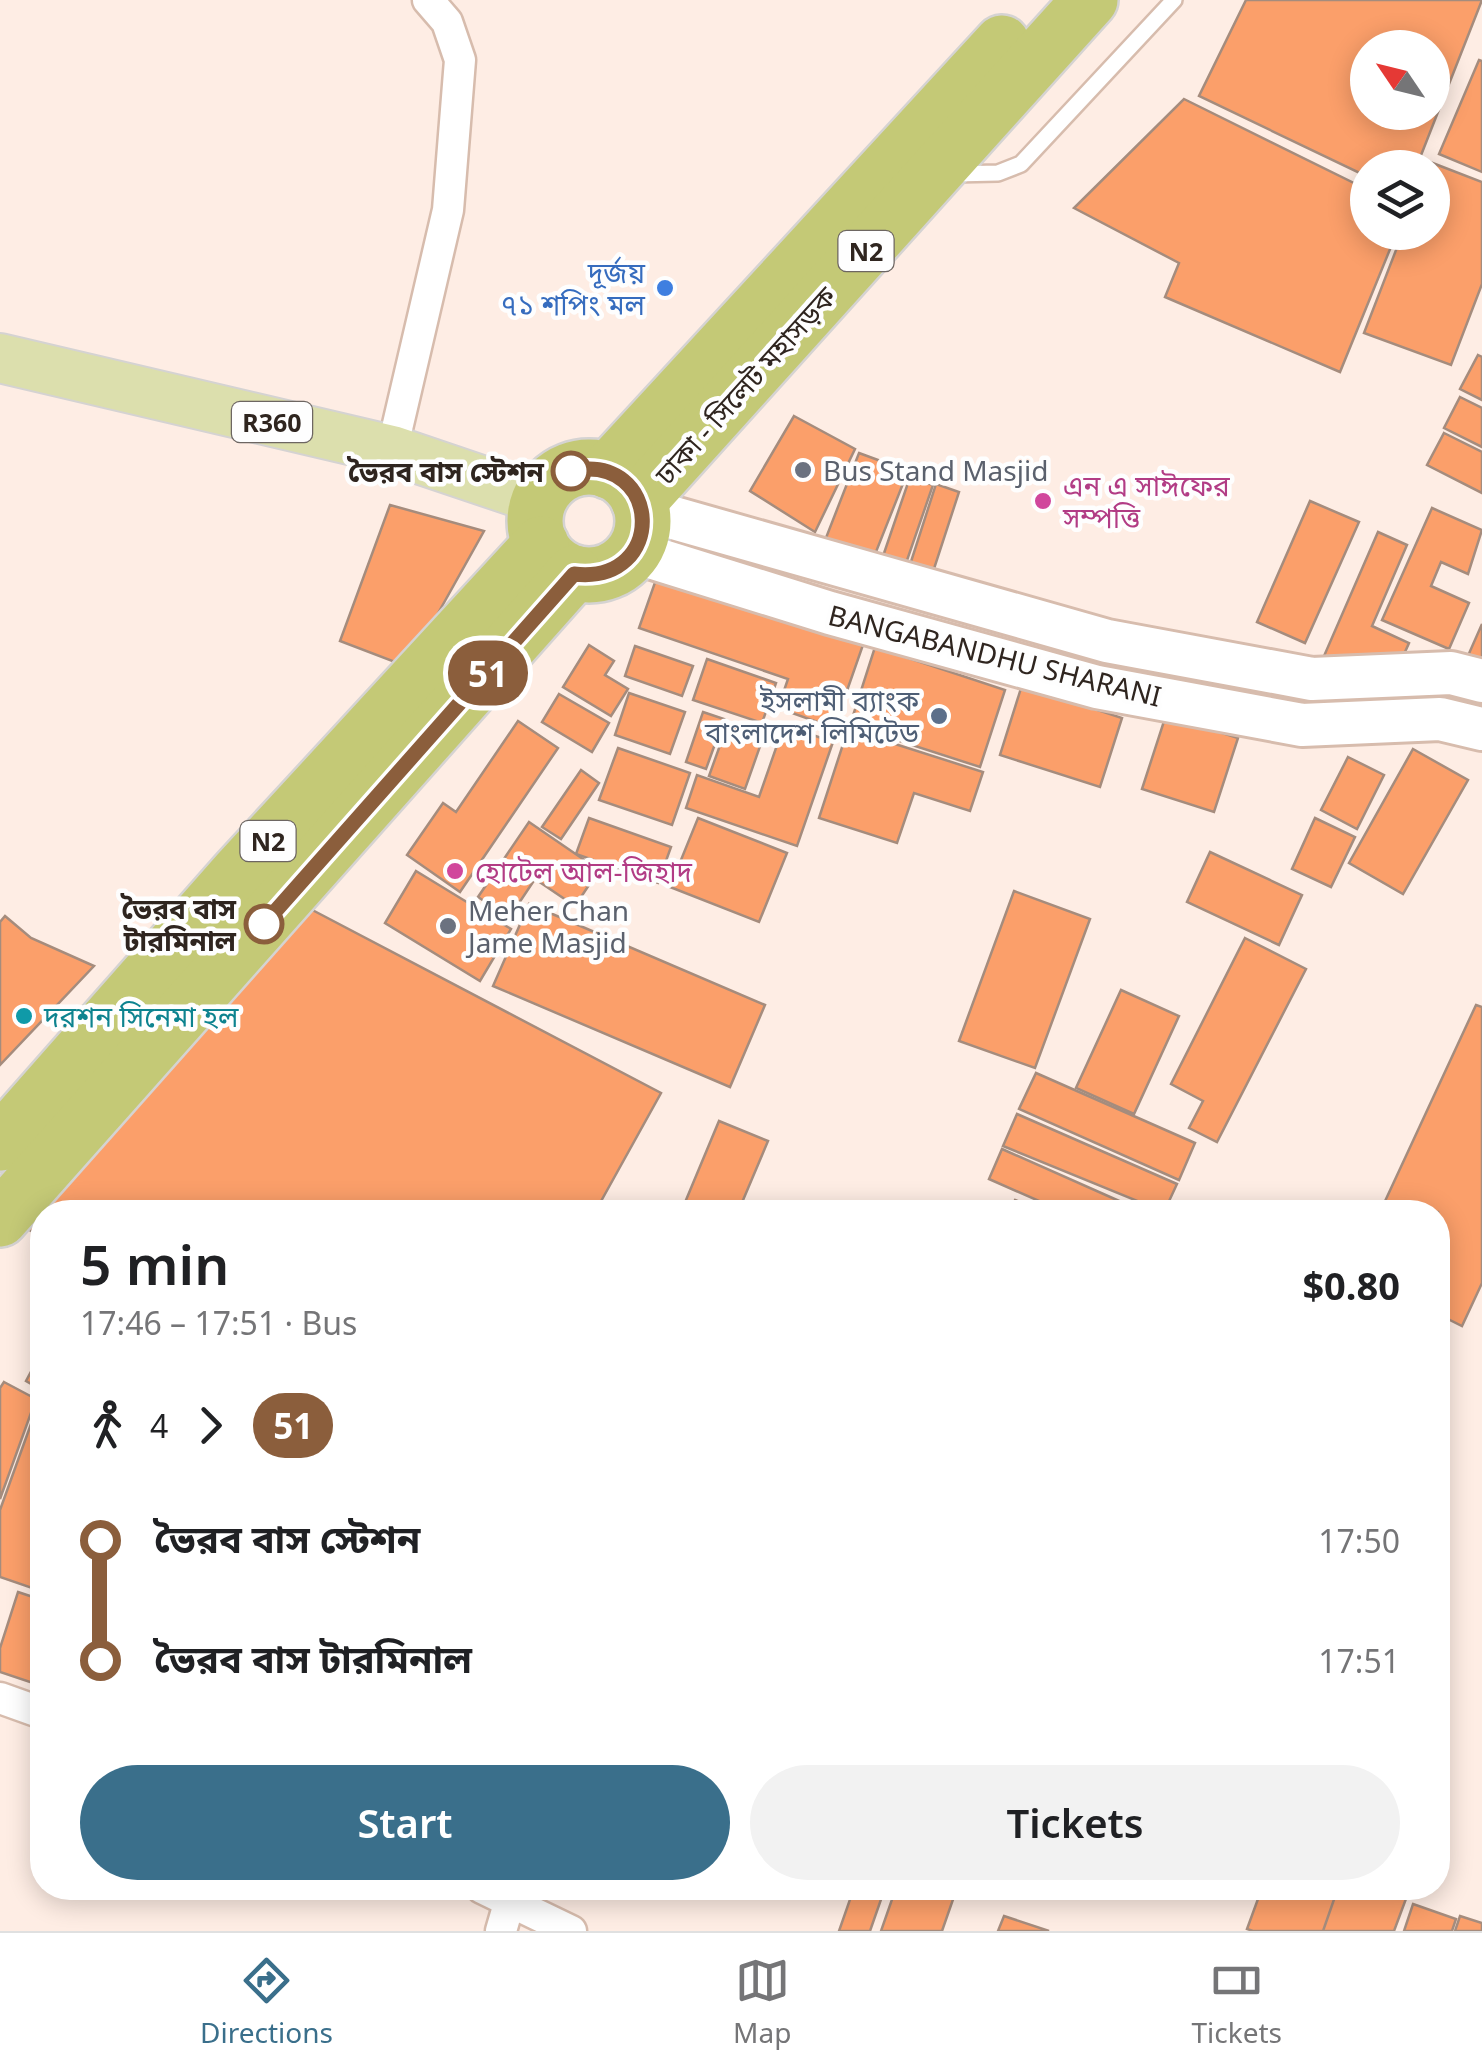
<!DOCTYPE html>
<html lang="en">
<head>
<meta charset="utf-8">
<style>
	body { margin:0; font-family:"Noto Sans","Noto Sans Bengali",sans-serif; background:#f2f2f2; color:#202124; height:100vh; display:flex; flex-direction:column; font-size:38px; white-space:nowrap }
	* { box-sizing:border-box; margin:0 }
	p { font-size:32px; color:#757577 }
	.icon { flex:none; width:55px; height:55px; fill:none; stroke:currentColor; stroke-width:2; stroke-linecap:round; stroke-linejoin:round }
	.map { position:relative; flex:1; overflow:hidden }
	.side { position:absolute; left:30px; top:1200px; width:1420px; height:700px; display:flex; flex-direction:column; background:#fff; border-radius:40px; box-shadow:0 5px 25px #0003 }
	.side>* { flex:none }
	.badge { padding:0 20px; border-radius:32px; font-size:35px; line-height:65px }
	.needle { width:65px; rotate:305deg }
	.controls { position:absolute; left:1350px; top:30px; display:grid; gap:20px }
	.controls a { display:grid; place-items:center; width:100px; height:100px; border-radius:50%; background:#fff; box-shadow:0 5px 25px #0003; font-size:50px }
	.map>.badge { position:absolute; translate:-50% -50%; box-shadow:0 0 0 5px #fff }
	.legs { display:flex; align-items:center; gap:15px; height:110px; padding:0 50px; font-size:32px }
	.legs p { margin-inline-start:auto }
	.summary { display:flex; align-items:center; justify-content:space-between; height:170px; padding:0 50px }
	h1 { font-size:55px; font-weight:600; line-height:75px }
	.button { display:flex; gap:20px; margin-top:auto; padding:20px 50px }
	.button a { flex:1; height:115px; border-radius:60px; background:#3a6f8b; color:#fff; font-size:40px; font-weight:600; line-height:115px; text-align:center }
	.button a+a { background:#f2f2f2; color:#202124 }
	ul { padding:0 50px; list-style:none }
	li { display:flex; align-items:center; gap:35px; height:120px; font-size:38px }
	li i { display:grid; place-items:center; width:15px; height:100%; margin:0 12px; background:currentColor }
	li i::after { content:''; width:25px; height:25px; margin:-12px; border:8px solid; border-radius:50%; background:#fff }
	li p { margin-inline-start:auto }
	li:first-child i { background:linear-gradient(#0000 50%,currentColor 0) }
	li:last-child i { background:linear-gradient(currentColor 50%,#0000 0) }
	.tab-bar { display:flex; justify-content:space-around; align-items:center; height:140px; border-top:2px solid #e0e0e0; background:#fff; font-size:28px; color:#757577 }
	.tab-bar a { display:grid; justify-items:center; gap:5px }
	.tab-bar .current { color:#3a6f8b }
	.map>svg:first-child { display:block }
	.building { fill:#fb9f6a; stroke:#a58c7d; stroke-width:2.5; fill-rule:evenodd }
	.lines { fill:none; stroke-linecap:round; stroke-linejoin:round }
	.lane-casing { stroke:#d7bcad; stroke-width:20 }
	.street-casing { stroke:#d7bcad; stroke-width:35 }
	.secondary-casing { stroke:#d7bcad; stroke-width:48 }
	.primary-casing { stroke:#d5d3d2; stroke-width:52 }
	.highway-casing { stroke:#d5d3d2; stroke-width:60 }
	.lane { stroke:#fff; stroke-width:15 }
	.street { stroke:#fff; stroke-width:30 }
	.secondary { stroke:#fff; stroke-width:42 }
	.primary { stroke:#dcdfad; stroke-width:48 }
	.highway { stroke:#c4c976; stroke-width:55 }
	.line-1-casing { stroke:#fff; stroke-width:22 }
	.line-1 { stroke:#8b5e3c; stroke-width:15 }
	.shop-dot { fill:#3f7fe0; stroke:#fefefe; stroke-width:4 }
	.worship-dot { fill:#6b7280; stroke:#fefefe; stroke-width:4 }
	.stop-1-dot { fill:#fff; stroke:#8b5e3c; stroke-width:5 }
	.hotel-dot { fill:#d1479c; stroke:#fefefe; stroke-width:4 }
	.service-dot { fill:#5c6f8a; stroke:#fefefe; stroke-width:4 }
	.culture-dot { fill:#0f9aa8; stroke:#fefefe; stroke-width:4 }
	.labels { text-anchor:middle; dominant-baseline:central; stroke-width:9; stroke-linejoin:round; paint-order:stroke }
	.shield { fill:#fefefe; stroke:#6d6662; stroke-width:2.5 }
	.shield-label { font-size:25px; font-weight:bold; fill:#2f251f }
	.shop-label { font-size:28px; fill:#366cbe; stroke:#fefefe; text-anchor:end }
	.street-label { font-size:28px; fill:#2f251f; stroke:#fefefe }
	.worship-label { font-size:28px; fill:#5b616d; stroke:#fefefe; text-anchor:start }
	.stop-label { font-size:28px; font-weight:bold; fill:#2f251f; stroke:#fefefe; text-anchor:end }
	.hotel-label { font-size:28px; fill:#b23c85; stroke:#fefefe; text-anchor:start }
	.service-label { font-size:28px; fill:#4e5e75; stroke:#fefefe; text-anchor:end }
	.culture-label { font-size:28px; fill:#0d838f; stroke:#fefefe; text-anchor:start }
</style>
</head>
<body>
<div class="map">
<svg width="1482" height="1931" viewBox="0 0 1482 1931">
	<rect width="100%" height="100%" fill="#feede4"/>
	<g class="building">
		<path d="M 1246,0 L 1482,0 L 1416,168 L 1368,168 L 1368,177 L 1199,96 ZM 1368,48 L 1432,48 L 1432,112 L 1368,112 Z"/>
		<path d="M 1479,60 L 1482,61 L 1482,172 L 1439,154 Z"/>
		<path d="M 1184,99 L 1368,190 L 1368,232 L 1397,232 L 1340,372 L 1165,297 L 1179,263 L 1074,208 Z"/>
		<path d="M 1430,162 L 1482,182 L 1482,284 L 1451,365 L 1364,333 L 1403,232 L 1432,232 Z"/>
		<path d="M 1478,355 L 1482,357 L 1482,400 L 1460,389 Z"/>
		<path d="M 1460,397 L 1482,408 L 1482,447 L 1444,428 Z"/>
		<path d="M 794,416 L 855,449 L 815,532 L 750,491 Z"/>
		<path d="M 1444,433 L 1482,452 L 1482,493 L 1427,465 Z"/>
		<path d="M 859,453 L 908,471 L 872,562 L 824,543 Z"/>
		<path d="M 910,477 L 933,485 L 904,569 L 881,562 Z"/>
		<path d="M 936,484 L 959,492 L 931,578 L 908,571 Z"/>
		<path d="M 1310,501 L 1359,522 L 1305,643 L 1257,622 Z"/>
		<path d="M 390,505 L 484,531 L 408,667 L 340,641 Z"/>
		<path d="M 1432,508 L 1482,530 L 1468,574 L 1441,562 L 1431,586 L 1469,603 L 1449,649 L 1382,620 Z"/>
		<path d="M 1378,532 L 1407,545 L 1372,626 L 1409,643 L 1396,672 L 1359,656 L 1353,669 L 1324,656 Z"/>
		<path d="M 659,571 L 864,642 L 834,728 L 778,708 L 788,679 L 639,628 Z"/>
		<path d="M 1482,624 L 1482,664 L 1467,658 Z"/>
		<path d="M 589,645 L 614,661 L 605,675 L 628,689 L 611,716 L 563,687 Z"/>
		<path d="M 635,646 L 693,666 L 682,696 L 625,676 Z"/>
		<path d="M 875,647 L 1005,690 L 980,767 L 850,725 Z"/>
		<path d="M 707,659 L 776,683 L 762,723 L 693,700 Z"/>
		<path d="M 1022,685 L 1122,718 L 1100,787 L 1000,755 Z"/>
		<path d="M 629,693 L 685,712 L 670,754 L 615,735 Z"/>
		<path d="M 559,694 L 609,723 L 592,752 L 542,722 Z"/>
		<path d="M 703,712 L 724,719 L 706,769 L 686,762 Z"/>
		<path d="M 1166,715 L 1238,738 L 1214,812 L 1142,789 Z"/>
		<path d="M 518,721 L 558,748 L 460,892 L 407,855 L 443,803 L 456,812 Z"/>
		<path d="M 728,723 L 764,735 L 745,789 L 709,776 Z"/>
		<path d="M 784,725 L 833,742 L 797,846 L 686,808 L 697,775 L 759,797 Z"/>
		<path d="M 848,729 L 983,772 L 970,811 L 914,793 L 897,843 L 819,818 Z"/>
		<path d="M 618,748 L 690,773 L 672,825 L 599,800 Z"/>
		<path d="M 1413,749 L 1468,780 L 1403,894 L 1349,863 Z"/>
		<path d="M 1348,757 L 1384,775 L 1357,829 L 1321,810 Z"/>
		<path d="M 581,770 L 599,783 L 561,839 L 542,827 Z"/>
		<path d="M 589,818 L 671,847 L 658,883 L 576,854 Z"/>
		<path d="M 698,818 L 787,853 L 759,922 L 670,887 Z"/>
		<path d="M 1315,818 L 1355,837 L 1331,887 L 1292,869 Z"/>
		<path d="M 529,822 L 599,870 L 575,906 L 535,879 L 509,918 L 478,897 Z"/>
		<path d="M 1210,852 L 1302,895 L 1279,945 L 1187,902 Z"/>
		<path d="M 416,871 L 511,929 L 480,981 L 385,923 Z"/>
		<path d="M 1014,891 L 1090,919 L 1035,1068 L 959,1041 Z"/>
		<path d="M 299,903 L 661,1093 L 595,1212 L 42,1212 L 42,1237 L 17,1223 Z"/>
		<path d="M 529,904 L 765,1005 L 730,1087 L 493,986 Z"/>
		<path d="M 5,916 L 31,938 L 94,966 L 0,1065 L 0,922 Z"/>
		<path d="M 1245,938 L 1306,969 L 1217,1142 L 1189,1128 L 1203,1101 L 1171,1084 Z"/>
		<path d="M 1121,990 L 1179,1016 L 1134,1114 L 1076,1088 Z"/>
		<path d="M 1476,1005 L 1482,1007 L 1482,1283 L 1462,1326 L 1438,1314 L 1438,1212 L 1380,1212 Z"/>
		<path d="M 1036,1073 L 1195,1143 L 1179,1180 L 1019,1109 Z"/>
		<path d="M 1017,1114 L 1177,1184 L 1164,1212 L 1003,1146 Z"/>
		<path d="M 719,1121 L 768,1141 L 738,1212 L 681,1212 Z"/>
		<path d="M 1002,1149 L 1144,1212 L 1064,1212 L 989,1179 Z"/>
		<path d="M 1015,1200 L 1045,1212 L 1010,1212 Z"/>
		<path d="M 42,1351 L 42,1390 L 26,1381 Z"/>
		<path d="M 4,1382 L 36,1399 L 0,1499 L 0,1388 Z"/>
		<path d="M 40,1399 L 42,1559 L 32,1588 L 0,1577 L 0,1510 Z"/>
		<path d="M 18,1592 L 42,1600 L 42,1686 L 0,1672 L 0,1648 Z"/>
		<path d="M 854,1888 L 885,1888 L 870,1931 L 839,1931 Z"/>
		<path d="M 896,1888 L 957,1888 L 942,1931 L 881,1931 Z"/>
		<path d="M 1262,1888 L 1339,1888 L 1324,1931 L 1253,1931 L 1247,1929 Z"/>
		<path d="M 1338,1888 L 1410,1888 L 1394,1931 L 1323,1931 Z"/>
		<path d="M 1413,1904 L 1456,1919 L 1452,1931 L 1404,1931 Z"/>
		<path d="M 1004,1916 L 1049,1931 L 998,1931 Z"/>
		<path d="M 1460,1916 L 1482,1923 L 1482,1931 L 1455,1931 Z"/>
	</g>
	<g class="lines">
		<defs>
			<path id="lane" d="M 954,174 L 998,173 L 1021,164 L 1174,0"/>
			<g id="street">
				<path d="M 392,450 L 448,210 L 460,60 L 447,22 L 428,0"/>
				<path d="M 0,1698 L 42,1713"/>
				<path d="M 482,1888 L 571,1931"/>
				<path d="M 501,1931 L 510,1900"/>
			</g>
			<g id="secondary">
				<path d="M 642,509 L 1107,641 L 1312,679 L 1451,673 L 1482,681"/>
				<path d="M 634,552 L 830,613 L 1097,687 L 1302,725 L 1440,719 L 1482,729"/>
			</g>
			<path id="primary" d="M 0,358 L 392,450 L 540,500"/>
			<g id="highway">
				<circle cx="589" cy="521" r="54"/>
				<path d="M 608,471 L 1002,43"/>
				<path d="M 639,501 L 1090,0"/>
				<path d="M 0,1143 L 238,873 L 541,544"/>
				<path d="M 0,1219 L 574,573"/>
			</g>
		</defs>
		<use href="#lane" class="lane-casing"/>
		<use href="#street" class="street-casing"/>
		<use href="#secondary" class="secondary-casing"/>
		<use href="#primary" class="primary-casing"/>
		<use href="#highway" class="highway-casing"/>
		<use href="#lane" class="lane"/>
		<use href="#street" class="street"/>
		<use href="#secondary" class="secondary"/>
		<use href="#primary" class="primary"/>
		<use href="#highway" class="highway"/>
	</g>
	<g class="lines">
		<defs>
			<path id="line-1" d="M 264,924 L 574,574 C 668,585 663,452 571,471"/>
		</defs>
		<use href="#line-1" class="line-1-casing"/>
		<use href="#line-1" class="line-1"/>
	</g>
	<circle class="shop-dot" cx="665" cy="288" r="10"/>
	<g class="worship-dot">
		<circle cx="803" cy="470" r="10"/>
		<circle cx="448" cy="926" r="10"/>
	</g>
	<g class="stop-1-dot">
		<circle cx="571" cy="471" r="18"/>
		<circle cx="264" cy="924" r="18"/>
	</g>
	<g class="hotel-dot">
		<circle cx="1043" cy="501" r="10"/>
		<circle cx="455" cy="871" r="10"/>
	</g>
	<circle class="service-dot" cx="939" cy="716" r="10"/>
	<circle class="culture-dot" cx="24" cy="1016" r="10"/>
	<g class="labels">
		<g class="shield">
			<rect x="838.5" y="231" width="55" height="40" rx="8"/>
			<rect x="232" y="402" width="80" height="40" rx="8"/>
			<rect x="240.5" y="821" width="55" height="40" rx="8"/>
		</g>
		<g class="shield-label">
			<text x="866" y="251">N2</text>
			<text x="272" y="422">R360</text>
			<text x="268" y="841">N2</text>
		</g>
		<g class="shop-label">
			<text x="645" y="272">দূর্জয়<tspan x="645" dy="32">৭১ শপিং মল</tspan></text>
		</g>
		<g class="street-label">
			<text transform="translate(745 385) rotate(-48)">ঢাকা - সিলেট মহাসড়ক</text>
			<text transform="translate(995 655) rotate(14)">BANGABANDHU SHARANI</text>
		</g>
		<g class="worship-label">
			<text x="823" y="470">Bus Stand Masjid</text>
			<text x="468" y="910">Meher Chan<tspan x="468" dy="32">Jame Masjid</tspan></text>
		</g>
		<g class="stop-label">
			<text x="544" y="471">ভৈরব বাস স্টেশন</text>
			<text x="236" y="908">ভৈরব বাস<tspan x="236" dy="32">টারমিনাল</tspan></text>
		</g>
		<g class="hotel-label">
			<text x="1063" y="485">এন এ সাঈফের<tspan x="1063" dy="32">সম্পত্তি</tspan></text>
			<text x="475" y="871">হোটেল আল-জিহাদ</text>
		</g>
		<g class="service-label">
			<text x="919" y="700">ইসলামী ব্যাংক<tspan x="919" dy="32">বাংলাদেশ লিমিটেড</tspan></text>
		</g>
		<g class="culture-label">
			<text x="44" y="1016">দরশন সিনেমা হল</text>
		</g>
	</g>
</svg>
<div class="controls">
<a><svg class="needle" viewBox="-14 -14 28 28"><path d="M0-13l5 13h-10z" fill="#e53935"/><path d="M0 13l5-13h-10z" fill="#757577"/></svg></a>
<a><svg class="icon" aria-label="layers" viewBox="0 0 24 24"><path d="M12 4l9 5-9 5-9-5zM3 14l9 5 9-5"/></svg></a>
</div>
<b class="badge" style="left:488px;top:673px;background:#8b5e3c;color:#fff">51</b>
<section class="side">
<div class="summary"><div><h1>5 min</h1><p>17:46 – 17:51 · Bus</p></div><b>$0.80</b></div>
<div class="legs"><svg class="icon" aria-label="walk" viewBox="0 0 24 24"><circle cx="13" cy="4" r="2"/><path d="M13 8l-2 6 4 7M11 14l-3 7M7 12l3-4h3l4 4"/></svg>4<svg class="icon" aria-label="forward" viewBox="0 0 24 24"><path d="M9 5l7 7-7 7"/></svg><b class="badge" style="background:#8b5e3c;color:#fff">51</b></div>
<ul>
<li><i style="color:#8b5e3c"></i><b>ভৈরব বাস স্টেশন</b><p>17:50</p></li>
<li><i style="color:#8b5e3c"></i><b>ভৈরব বাস টারমিনাল</b><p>17:51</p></li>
</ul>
<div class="button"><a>Start</a><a>Tickets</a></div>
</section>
</div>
<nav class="tab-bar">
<a class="current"><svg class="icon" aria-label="directions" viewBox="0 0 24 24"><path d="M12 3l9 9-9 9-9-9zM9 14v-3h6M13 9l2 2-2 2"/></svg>Directions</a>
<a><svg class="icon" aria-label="map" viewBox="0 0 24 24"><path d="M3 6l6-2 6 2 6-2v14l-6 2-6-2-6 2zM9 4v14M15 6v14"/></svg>Map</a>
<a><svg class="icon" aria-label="tickets" viewBox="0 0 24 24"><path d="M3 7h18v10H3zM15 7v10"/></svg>Tickets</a>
</nav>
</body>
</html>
